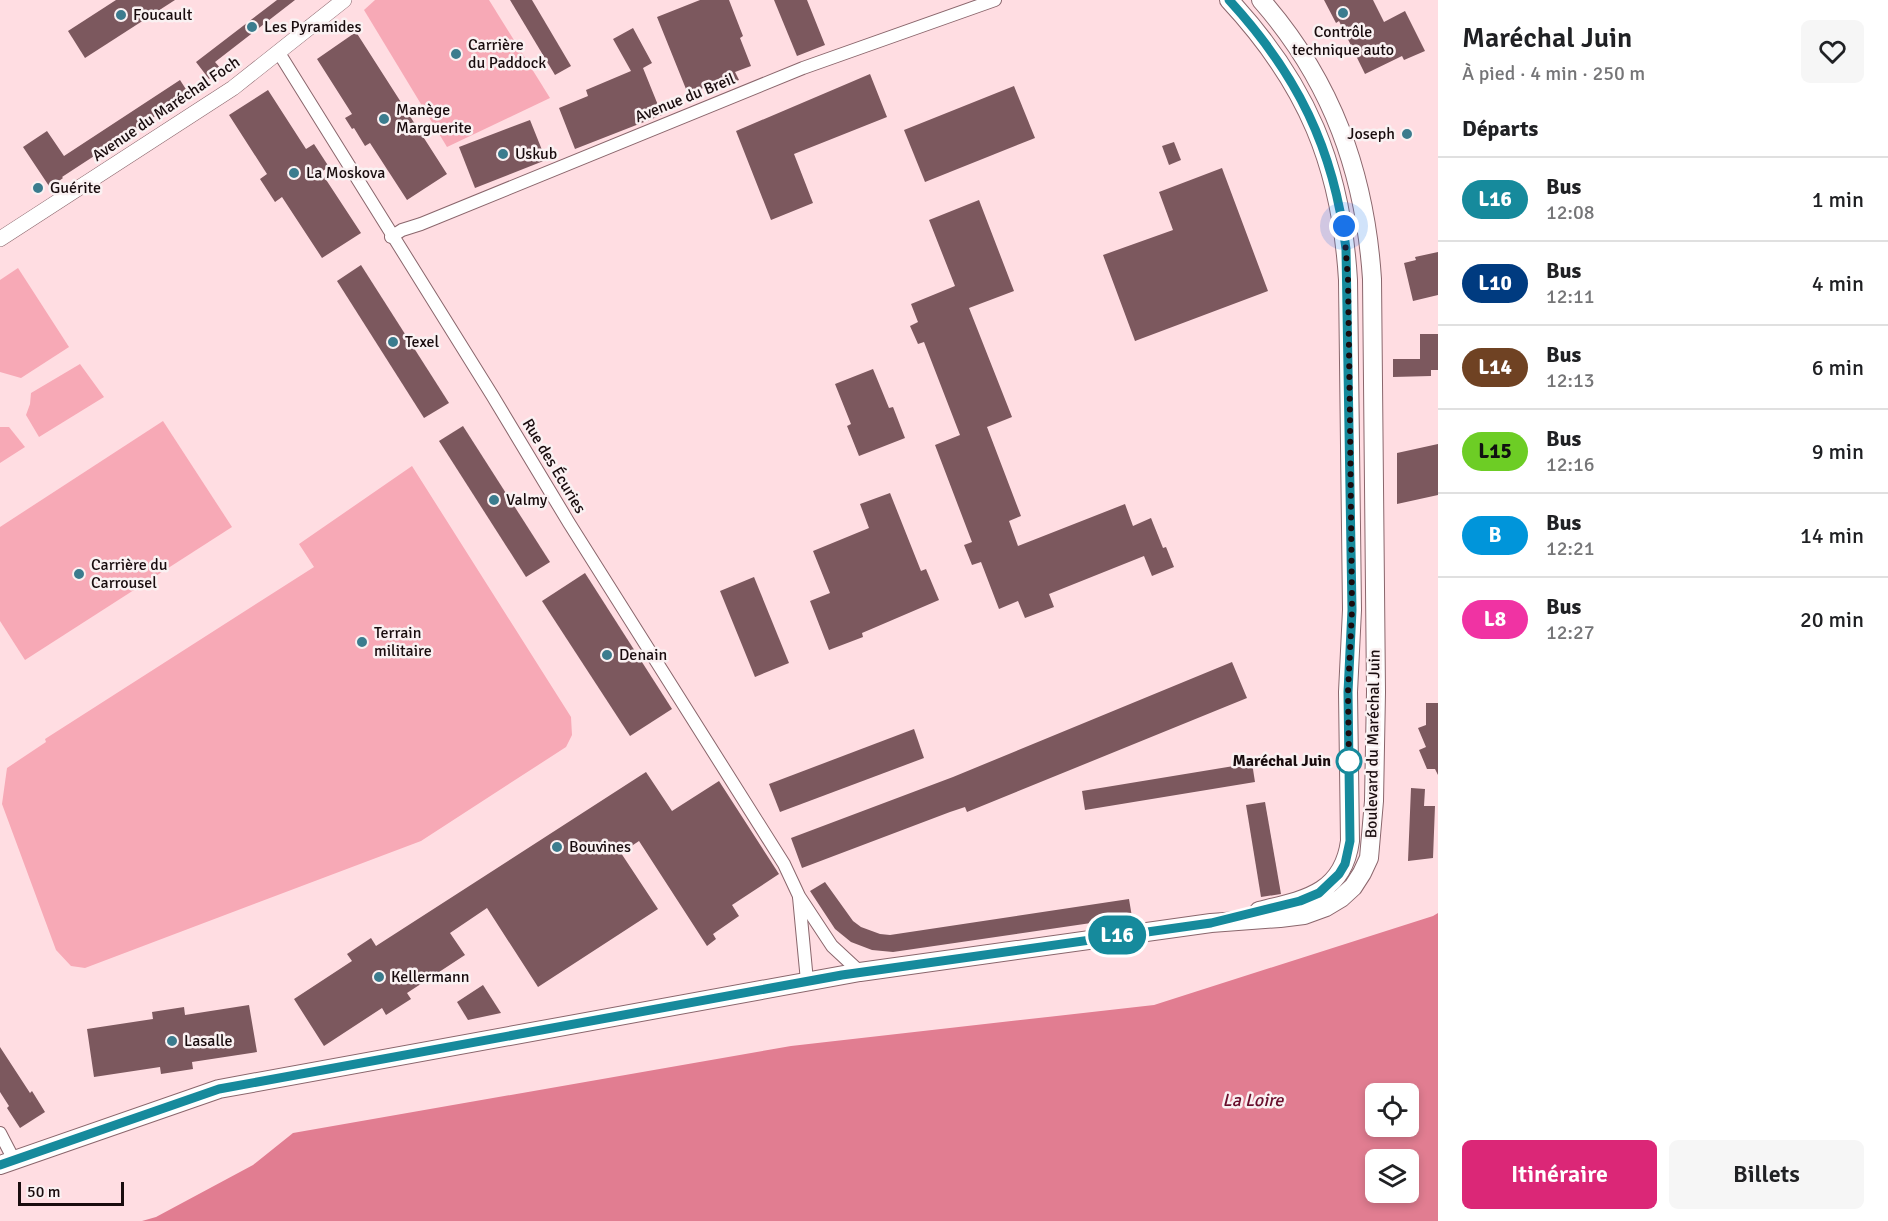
<!DOCTYPE html>
<html lang="fr">
<head>
<meta charset="utf-8">
<style>
	body { margin:0; font-family:Signika,sans-serif; background:#f6f6f6; color:#202124; height:100vh; display:flex; flex-direction:column; font-size:22px; white-space:nowrap }
	* { box-sizing:border-box; margin:0 }
	p { font-size:20px; color:#757577 }
	.icon { flex:none; width:33px; height:33px; fill:none; stroke:currentColor; stroke-width:2; stroke-linecap:round; stroke-linejoin:round }
	.map { position:relative; flex:1; overflow:hidden }
	.details { display:flex; flex-direction:column; background:#fff; width:450px }
	.details>* { flex:none }
	.badge { padding:0 12px; border-radius:20px; font-size:21px; line-height:39px }
	.controls { position:absolute; left:1365px; top:1083px; display:grid; gap:12px }
	.controls a { display:grid; place-items:center; width:54px; height:54px; border-radius:9px; background:#fff; box-shadow:0 3px 9px #0003; font-size:30px }
	.scale { position:absolute; left:18px; bottom:15px; width:106px; box-sizing:border-box; padding-left:6px; border:3px solid #190c0e; border-top:0; font-size:16px; line-height:21px; white-space:nowrap; color:#190c0e; -webkit-text-stroke:4px #faf1f2; paint-order:stroke }
	.you { position:absolute; width:30px; height:30px; margin:-15px; border:4px solid #fff; border-radius:50%; background:#1a73e8; box-shadow:0 0 0 9px #1a73e833 }
	.map>.badge { position:absolute; translate:-50% -50%; box-shadow:0 0 0 3px #fff }
	h2 { padding:0 24px; font-size:22px; line-height:54px }
	.round { display:grid; place-items:center; flex:none; width:63px; height:63px; border-radius:9px; background:#f6f6f6 }
	.summary { display:flex; align-items:center; justify-content:space-between; height:102px; padding:0 24px }
	h1 { font-size:28px; font-weight:600; line-height:45px }
	.primary-button { display:flex; gap:12px; margin-top:auto; padding:12px 24px }
	.primary-button a { flex:1; height:69px; border-radius:9px; background:#db2777; color:#fff; font-size:24px; font-weight:600; line-height:69px; text-align:center }
	.primary-button a+a { background:#f6f6f6; color:#202124 }
	ul { padding:0; list-style:none }
	li { display:flex; align-items:center; gap:18px; height:84px; padding:0 24px; border-top:2px solid #e0e0e0 }
	li div { flex:1 }
	li b { display:block; font-size:22px }
	li em { font-style:normal }
	li .badge { min-width:66px; font-weight:700; text-align:center }
	main { display:flex; flex:1; min-height:0 }
	.map>svg:first-child { display:block }
	.green { fill:#f7a9b6 }
	.water { fill:#e17d91; fill-rule:evenodd }
	.building { fill:#7c585e }
	.lines { fill:none; stroke-linecap:round; stroke-linejoin:round }
	.minor-casing { stroke:#8a666c; stroke-width:14 }
	.tertiary-casing { stroke:#8a666c; stroke-width:16 }
	.secondary-casing { stroke:#8a666c; stroke-width:20 }
	.minor { stroke:#fff; stroke-width:12 }
	.tertiary { stroke:#fff; stroke-width:15 }
	.secondary { stroke:#fff; stroke-width:18 }
	.line-casing { stroke:#fff; stroke-width:14 }
	.line { stroke:#168a9c; stroke-width:9 }
	.walk { stroke:#190c0e; stroke-width:6; stroke-dasharray:0 10.8 }
	.poi-dot { fill:#3b7c8e; stroke:#faf1f2; stroke-width:2 }
	.stop-dot { fill:#fff; stroke:#168a9c; stroke-width:3 }
	.labels { text-anchor:middle; dominant-baseline:central; stroke-width:5; stroke-linejoin:round; paint-order:stroke }
	.poi-label { font-size:16px; fill:#190c0e; stroke:#faf1f2; text-anchor:start }
	.street-label { font-size:16px; fill:#190c0e; stroke:#faf1f2 }
	.stop-label { font-size:16px; font-weight:bold; fill:#190c0e; stroke:#faf1f2; text-anchor:end }
	.water-label { font-size:18px; font-style:italic; fill:#690e2c; stroke:#faf1f2 }
</style>
</head>
<body>
<main>
<div class="map">
<svg width="1438" height="1221" viewBox="0 0 1438 1221">
	<rect width="100%" height="100%" fill="#ffdde2"/>
	<g class="green">
		<path d="M 375,0 L 489,0 L 550,98 L 447,147 L 364,10 Z"/>
		<path d="M 18,268 L 69,347 L 21,378 L 0,372 L 0,280 Z"/>
		<path d="M 80,364 L 104,397 L 39,437 L 26,415 L 30,404 L 31,393 Z"/>
		<path d="M 163,421 L 232,527 L 25,660 L 0,621 L 0,527 Z"/>
		<path d="M 0,427 L 9,427 L 25,447 L 0,463 Z"/>
		<path d="M 412,466 L 571,717 L 572,735 L 566,747 L 421,841 L 85,968 L 71,966 L 56,950 L 2,804 L 7,768 L 46,742 L 45,739 L 314,567 L 299,544 Z"/>
	</g>
	<path class="water" d="M 1438,913 L 1438,1221 L 142,1221 L 156,1217 L 253,1165 L 293,1133 L 791,1046 L 1154,1005 L 1433,916 ZM 1376,1094 L 1408,1094 L 1408,1126 L 1376,1126 ZM 1376,1160 L 1408,1160 L 1408,1192 L 1376,1192 Z"/>
	<g class="building">
		<path d="M 116,0 L 175,0 L 85,58 L 68,31 Z"/>
		<path d="M 277,0 L 295,0 L 215,62 L 221,69 L 209,79 L 196,62 Z"/>
		<path d="M 510,0 L 532,0 L 571,66 L 555,75 Z"/>
		<path d="M 700,0 L 729,0 L 743,36 L 740,38 L 751,66 L 735,72 L 739,80 L 723,86 L 721,81 L 688,94 L 657,17 Z"/>
		<path d="M 774,0 L 807,0 L 825,45 L 797,56 Z"/>
		<path d="M 1324,0 L 1373,0 L 1384,22 L 1405,11 L 1425,51 L 1404,60 L 1402,56 L 1365,74 L 1339,21 L 1336,23 Z"/>
		<path d="M 633,28 L 652,63 L 643,68 L 662,115 L 575,149 L 559,108 L 588,96 L 586,90 L 631,71 L 613,39 Z"/>
		<path d="M 356,32 L 447,174 L 407,200 L 370,143 L 365,146 L 354,128 L 352,129 L 345,118 L 352,114 L 317,59 Z"/>
		<path d="M 870,74 L 887,117 L 794,154 L 813,203 L 771,220 L 736,131 Z"/>
		<path d="M 180,80 L 189,94 L 62,177 L 63,178 L 52,186 L 49,186 L 23,147 L 47,131 L 64,156 Z"/>
		<path d="M 1014,86 L 1035,138 L 925,182 L 904,130 Z"/>
		<path d="M 268,90 L 306,149 L 314,144 L 329,167 L 321,172 L 361,233 L 322,258 L 282,197 L 275,202 L 260,179 L 267,174 L 229,115 Z"/>
		<path d="M 530,120 L 546,160 L 475,188 L 459,147 Z"/>
		<path d="M 1174,142 L 1181,160 L 1169,165 L 1162,146 Z"/>
		<path d="M 1222,168 L 1268,291 L 1135,341 L 1103,255 L 1173,230 L 1159,192 Z"/>
		<path d="M 979,200 L 1014,291 L 969,308 L 1012,417 L 987,427 L 1021,516 L 1009,521 L 1018,546 L 1125,504 L 1133,526 L 1151,518 L 1163,548 L 1166,547 L 1174,567 L 1152,576 L 1144,556 L 1049,594 L 1054,607 L 1025,618 L 1018,601 L 999,609 L 981,562 L 972,565 L 964,545 L 972,542 L 935,445 L 960,435 L 924,342 L 918,344 L 910,326 L 918,322 L 911,304 L 955,286 L 929,220 Z"/>
		<path d="M 1438,252 L 1438,295 L 1413,301 L 1404,263 L 1416,260 L 1415,257 Z"/>
		<path d="M 361,265 L 449,403 L 424,418 L 337,281 Z"/>
		<path d="M 1420,334 L 1438,334 L 1438,370 L 1431,370 L 1431,376 L 1393,377 L 1393,359 L 1420,359 Z"/>
		<path d="M 873,369 L 889,408 L 893,407 L 905,438 L 859,456 L 847,426 L 851,424 L 835,384 Z"/>
		<path d="M 463,426 L 550,562 L 526,577 L 439,441 Z"/>
		<path d="M 1438,444 L 1438,495 L 1397,504 L 1397,453 Z"/>
		<path d="M 890,493 L 921,571 L 926,569 L 939,600 L 862,633 L 863,637 L 829,650 L 810,601 L 830,593 L 813,551 L 869,528 L 860,504 Z"/>
		<path d="M 585,573 L 672,709 L 630,736 L 542,601 Z"/>
		<path d="M 754,577 L 789,663 L 755,677 L 720,591 Z"/>
		<path d="M 1232,662 L 1247,698 L 967,812 L 965,807 L 950,812 L 802,868 L 791,838 L 953,777 Z"/>
		<path d="M 1426,703 L 1438,703 L 1438,775 L 1435,769 L 1427,769 L 1419,750 L 1426,747 L 1418,728 L 1426,725 Z"/>
		<path d="M 914,729 L 924,758 L 780,812 L 769,784 Z"/>
		<path d="M 1252,763 L 1255,782 L 1085,810 L 1082,791 Z"/>
		<path d="M 646,772 L 672,811 L 719,781 L 779,874 L 732,905 L 739,916 L 713,934 L 716,939 L 707,946 L 639,841 L 621,853 L 658,909 L 538,987 L 487,908 L 450,933 L 465,955 L 407,993 L 411,999 L 386,1015 L 382,1008 L 324,1046 L 294,999 L 352,961 L 347,954 L 371,938 L 376,946 Z"/>
		<path d="M 1411,788 L 1425,789 L 1424,806 L 1435,806 L 1433,858 L 1408,861 Z"/>
		<path d="M 1265,802 L 1281,894 L 1261,897 L 1246,805 Z"/>
		<path d="M 825,882 L 853,921 L 861,927 L 880,934 L 890,935 L 1129,899 L 1132,917 L 893,952 L 872,950 L 851,942 L 835,929 L 810,891 Z"/>
		<path d="M 483,985 L 501,1013 L 468,1020 L 457,1002 Z"/>
		<path d="M 249,1005 L 257,1052 L 192,1062 L 193,1069 L 161,1074 L 160,1067 L 94,1077 L 87,1029 L 153,1019 L 152,1012 L 184,1007 L 185,1015 Z"/>
		<path d="M 0,1047 L 30,1093 L 32,1091 L 45,1112 L 20,1128 L 7,1108 L 9,1106 L 0,1092 Z"/>
	</g>
	<g class="lines">
		<defs>
			<g id="minor">
				<path d="M 279,53 L 492,395 L 569,523 L 784,864 L 799,896 L 832,946 L 860,972"/>
				<path d="M 391,237 L 402,230 L 421,224 L 803,68 L 995,0"/>
				<path d="M 799,897 L 807,981"/>
				<path d="M 0,1133 L 14,1160"/>
			</g>
			<path id="tertiary" d="M 0,239 L 233,88 L 344,0"/>
			<g id="secondary">
				<path d="M 1229,0 C 1307,84 1341,165 1348,280 L 1352,610 L 1348,692 L 1350,841 C 1343,894 1304,900 1259,911"/>
				<path d="M 0,1165 L 219,1089 L 860,972 L 1211,923 L 1280,918 L 1304,915 L 1326,907 L 1341,898 L 1353,887 L 1362,873 L 1369,858 L 1374,801 L 1376,692 L 1372,279 C 1365,173 1332,81 1261,0"/>
			</g>
		</defs>
		<use href="#minor" class="minor-casing"/>
		<use href="#tertiary" class="tertiary-casing"/>
		<use href="#secondary" class="secondary-casing"/>
		<use href="#minor" class="minor"/>
		<use href="#tertiary" class="tertiary"/>
		<use href="#secondary" class="secondary"/>
	</g>
	<g class="lines">
		<defs>
			<path id="line" d="M 0,1165 L 219,1089 L 842,975 L 1211,923 L 1300,901 L 1319,893 L 1339,874 L 1345,864 L 1350,841 L 1348,692 L 1352,610 L 1346,249 C 1334,148 1297,74 1229,0"/>
		</defs>
		<use href="#line" class="line-casing"/>
		<use href="#line" class="line"/>
		<path class="walk" d="M 1344,226 L 1348,280 L 1350,421 L 1352,610 L 1348,692 L 1349,761"/>
	</g>
	<g class="poi-dot">
		<circle cx="1343" cy="13" r="6"/>
		<circle cx="121" cy="15" r="6"/>
		<circle cx="252" cy="27" r="6"/>
		<circle cx="456" cy="54" r="6"/>
		<circle cx="384" cy="119" r="6"/>
		<circle cx="1407" cy="134" r="6"/>
		<circle cx="503" cy="154" r="6"/>
		<circle cx="294" cy="173" r="6"/>
		<circle cx="38" cy="188" r="6"/>
		<circle cx="393" cy="342" r="6"/>
		<circle cx="494" cy="500" r="6"/>
		<circle cx="79" cy="574" r="6"/>
		<circle cx="362" cy="642" r="6"/>
		<circle cx="607" cy="655" r="6"/>
		<circle cx="557" cy="847" r="6"/>
		<circle cx="379" cy="977" r="6"/>
		<circle cx="172" cy="1041" r="6"/>
	</g>
	<circle class="stop-dot" cx="1349" cy="761" r="12"/>
	<g class="labels">
		<g class="poi-label">
			<text x="133" y="15">Foucault</text>
			<text x="264" y="27">Les Pyramides</text>
			<text x="1343" y="32" text-anchor="middle">Contrôle<tspan x="1343" dy="18">technique auto</tspan></text>
			<text x="468" y="45">Carrière<tspan x="468" dy="18">du Paddock</tspan></text>
			<text x="396" y="110">Manège<tspan x="396" dy="18">Marguerite</tspan></text>
			<text x="1395" y="134" text-anchor="end">Joseph</text>
			<text x="515" y="154">Uskub</text>
			<text x="306" y="173">La Moskova</text>
			<text x="50" y="188">Guérite</text>
			<text x="405" y="342">Texel</text>
			<text x="506" y="500">Valmy</text>
			<text x="91" y="565">Carrière du<tspan x="91" dy="18">Carrousel</tspan></text>
			<text x="374" y="633">Terrain<tspan x="374" dy="18">militaire</tspan></text>
			<text x="619" y="655">Denain</text>
			<text x="569" y="847">Bouvines</text>
			<text x="391" y="977">Kellermann</text>
			<text x="184" y="1041">Lasalle</text>
		</g>
		<g class="street-label">
			<text transform="translate(685 98) rotate(-22)">Avenue du Breil</text>
			<text transform="translate(166 109) rotate(-34)">Avenue du Maréchal Foch</text>
			<text transform="translate(554 466) rotate(59)">Rue des Écuries</text>
			<text transform="translate(1373 744) rotate(-89)">Boulevard du Maréchal Juin</text>
		</g>
		<g class="stop-label">
			<text x="1331" y="761">Maréchal Juin</text>
		</g>
		<g class="water-label">
			<text x="1253" y="1100">La Loire</text>
		</g>
	</g>
</svg>
<div class="controls">
<a><svg class="icon" aria-label="locate" viewBox="0 0 24 24"><circle cx="12" cy="12" r="6"/><path d="M12 2v4M12 18v4M2 12h4M18 12h4"/></svg></a>
<a><svg class="icon" aria-label="layers" viewBox="0 0 24 24"><path d="M12 4l9 5-9 5-9-5zM3 14l9 5 9-5"/></svg></a>
</div>
<div class="scale">50 m</div>
<div class="you" style="left:1344px;top:226px"></div>
<b class="badge" style="left:1117px;top:935px;background:#168a9c;color:#fff">L16</b>
</div>
<section class="details">
<div class="summary"><div><h1>Maréchal Juin</h1><p>À pied · 4 min · 250 m</p></div><a class="round"><svg class="icon" aria-label="heart" viewBox="0 0 24 24"><path d="M12 20l-8-8c-3-5 5-10 8-4 3-6 11-1 8 4z"/></svg></a></div>
<h2>Départs</h2>
<ul>
<li><span class="badge" style="background:#168a9c;color:#fff">L16</span><div><b>Bus</b><p>12:08</p></div><em>1 min</em></li>
<li><span class="badge" style="background:#003b80;color:#fff">L10</span><div><b>Bus</b><p>12:11</p></div><em>4 min</em></li>
<li><span class="badge" style="background:#6f4223;color:#fff">L14</span><div><b>Bus</b><p>12:13</p></div><em>6 min</em></li>
<li><span class="badge" style="background:#6dcd25;color:#111">L15</span><div><b>Bus</b><p>12:16</p></div><em>9 min</em></li>
<li><span class="badge" style="background:#0095da;color:#fff">B</span><div><b>Bus</b><p>12:21</p></div><em>14 min</em></li>
<li><span class="badge" style="background:#f033a3;color:#fff">L8</span><div><b>Bus</b><p>12:27</p></div><em>20 min</em></li>
</ul>
<div class="primary-button"><a>Itinéraire</a><a>Billets</a></div>
</section>
</main>
</body>
</html>
